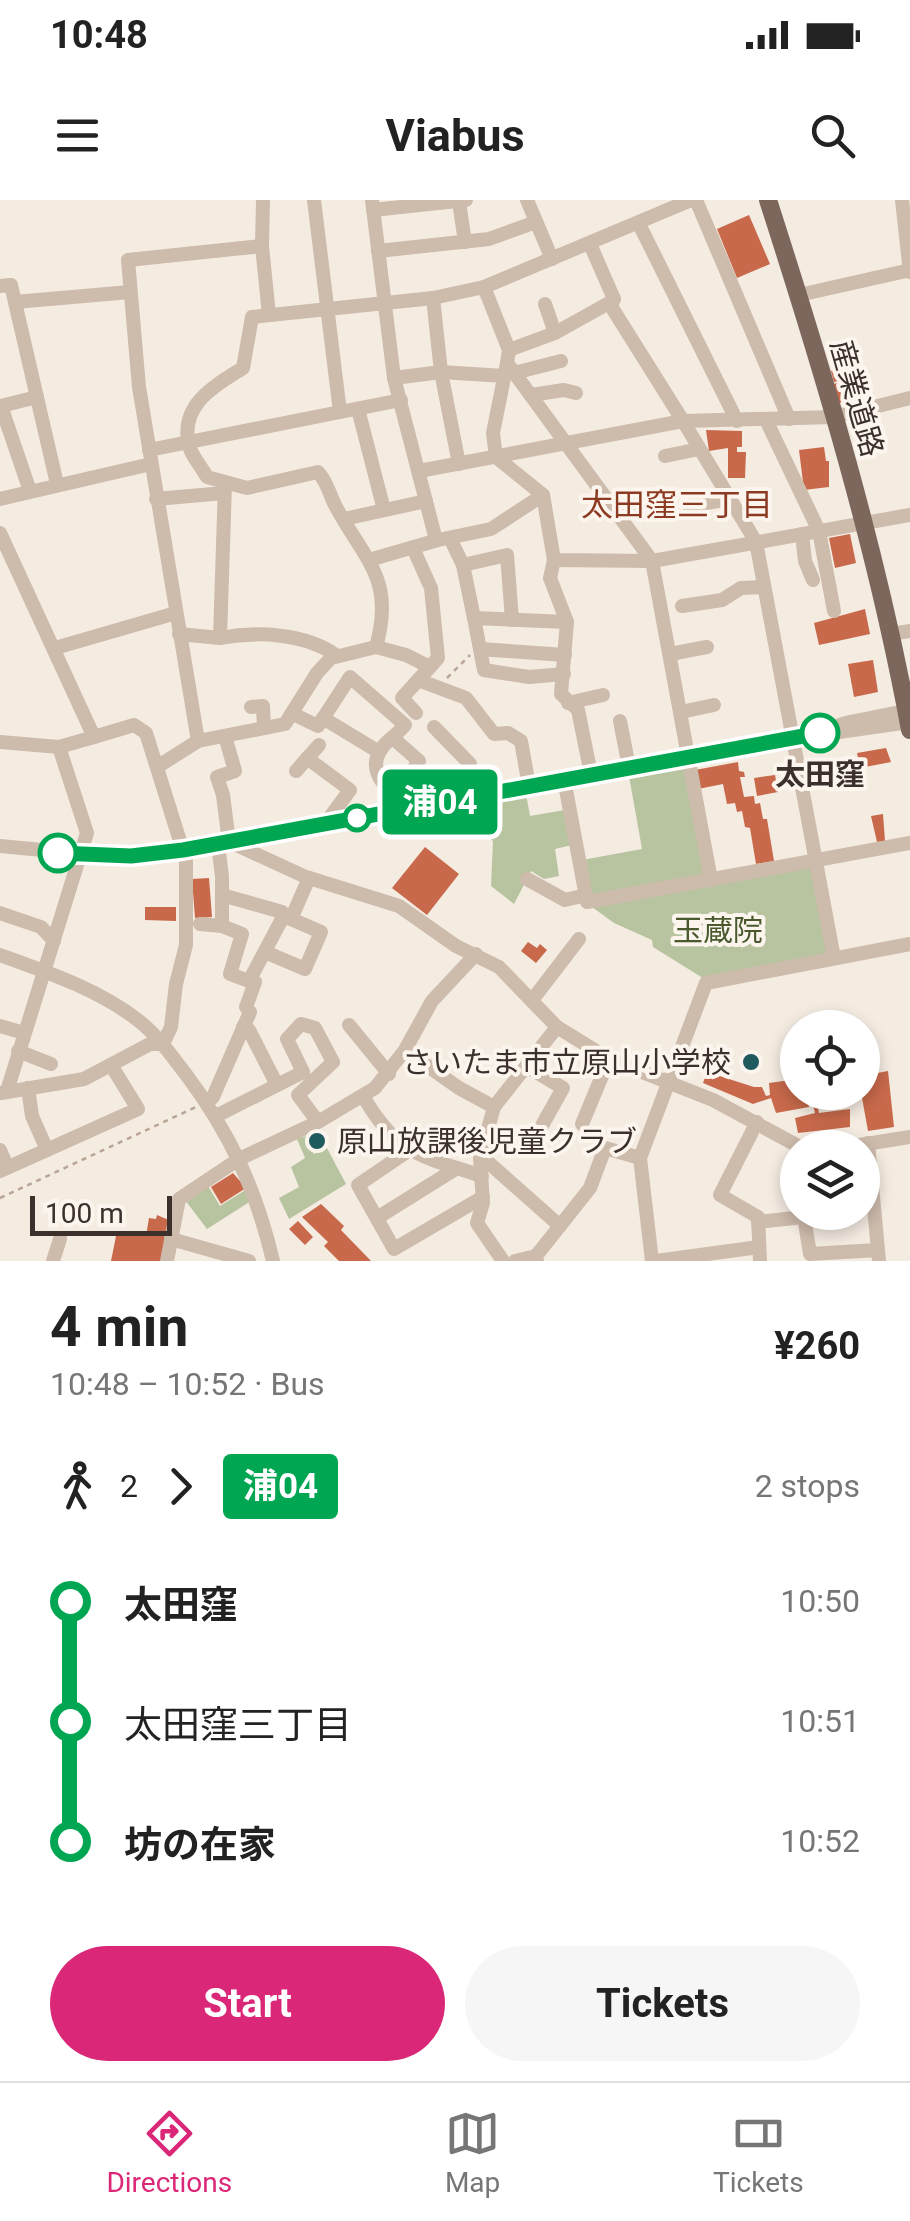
<!DOCTYPE html>
<html lang="en">
<head>
<meta charset="utf-8">
<style>
	body { margin:0; font-family:Roboto,"Noto Sans JP",sans-serif; background:#f6f6f6; color:#222; height:100vh; display:flex; flex-direction:column; font-size:38px; white-space:nowrap }
	* { box-sizing:border-box; margin:0 }
	p { font-size:32px; color:#767676 }
	.icon { flex:none; width:55px; height:55px; fill:none; stroke:currentColor; stroke-width:2; stroke-linecap:round; stroke-linejoin:round }
	.map { position:relative; height:1061px; overflow:hidden }
	.details { display:flex; flex-direction:column; background:#fff; flex:1 }
	.details>* { flex:none }
	.badge { padding:0 20px; border-radius:8px; font-size:35px; line-height:65px }
	.buttons { position:absolute; left:780px; top:810px; display:grid; gap:20px }
	.buttons a { display:grid; place-items:center; width:100px; height:100px; border-radius:50%; background:#fff; box-shadow:0 5px 15px #0003; font-size:50px }
	.scale { position:absolute; left:30px; bottom:25px; width:142px; box-sizing:border-box; padding-left:10px; border:5px solid #3b302b; border-top:0; font-size:28px; line-height:35px; white-space:nowrap; color:#3b302b; -webkit-text-stroke:8px #fbf5ee; paint-order:stroke }
	.map>.badge { position:absolute; translate:-50% -50%; box-shadow:0 0 0 5px #fff }
	.legs { display:flex; align-items:center; gap:15px; height:110px; padding:0 50px; font-size:32px }
	.legs p { margin-inline-start:auto }
	.head { display:flex; align-items:center; justify-content:space-between; height:170px; padding:0 50px }
	h1 { font-size:55px; font-weight:700; line-height:75px }
	.primary-button { display:flex; gap:20px; margin-top:auto; padding:20px 50px }
	.primary-button a { flex:1; height:115px; border-radius:60px; background:#db2777; color:#fff; font-size:40px; font-weight:700; line-height:115px; text-align:center }
	.primary-button a+a { background:#f6f6f6; color:#222 }
	ul { padding:0 50px; list-style:none }
	li { display:flex; align-items:center; gap:35px; height:120px; font-size:38px }
	li i { display:grid; place-items:center; width:15px; height:100%; margin:0 12px; background:currentColor }
	li i::after { content:''; width:25px; height:25px; margin:-12px; border:8px solid; border-radius:50%; background:#fff }
	li p { margin-inline-start:auto }
	li:first-child i { background:linear-gradient(#0000 50%,currentColor 0) }
	li:last-child i { background:linear-gradient(currentColor 50%,#0000 0) }
	.status { display:flex; justify-content:space-between; align-items:center; height:70px; padding:0 50px; background:#fff; direction:ltr }
	.status svg { height:28px; fill:currentColor }
	header { display:flex; justify-content:space-between; align-items:center; height:130px; padding:0 50px; background:#fff; font-size:45px; font-weight:700 }
	.tabs { display:flex; justify-content:space-around; align-items:center; height:140px; border-top:2px solid #e0e0e0; background:#fff; font-size:28px; color:#767676 }
	.tabs a { display:grid; justify-items:center; gap:5px }
	.tabs .current { color:#db2777 }
	.map>svg:first-child { display:block }
	.green { fill:#b8c4a0 }
	.building { fill:#c8694b }
	.lines { fill:none; stroke-linecap:round; stroke-linejoin:round }
	.path { stroke:#b9a596; stroke-width:2.5; stroke-dasharray:5 5; stroke-linecap:butt }
	.minor { stroke:#cdbbac; stroke-width:14 }
	.major { stroke:#7d675c; stroke-width:18 }
	.line-1-casing { stroke:#fff; stroke-width:22 }
	.line-1 { stroke:#00a651; stroke-width:15 }
	.stop-1-dot { fill:#fff; stroke:#00a651; stroke-width:5 }
	.poi-dot { fill:#1f5a5e; stroke:#fbf5ee; stroke-width:4 }
	.labels { text-anchor:middle; dominant-baseline:central; stroke-width:8; stroke-linejoin:round; paint-order:stroke }
	.street-label { font-size:30px; fill:#3b302b; stroke:#fbf5ee }
	.stop-label { font-size:30px; font-weight:bold; fill:#3b302b; stroke:#fbf5ee }
	.park-label { font-size:30px; fill:#4a5a2e; stroke:#fbf5ee }
	.poi-label { font-size:30px; fill:#3b302b; stroke:#fbf5ee; text-anchor:end }
	.neighbourhood-label { font-size:32px; fill:#8c3b22; stroke:#fbf5ee }
</style>
</head>
<body>
<div class="status"><b>10:48</b><svg viewBox="0 0 49 12"><path d="M0 12V9h3v3zM5 12V6h3v6zM10 12V3h3v9zM15 12V0h3v12zM26 1h20v11H26zM47 4h2v5h-2z"/></svg></div>
<header><svg class="icon" aria-label="menu" viewBox="0 0 24 24"><path d="M4 6h16M4 12h16M4 18h16"/></svg>Viabus<svg class="icon" aria-label="search" viewBox="0 0 24 24"><circle cx="10" cy="10" r="6"/><path d="M15 15l6 6"/></svg></header>
<div class="map">
<svg width="910" height="1061" viewBox="0 0 910 1061">
	<rect width="100%" height="100%" fill="#f4ebe1"/>
	<g class="green">
		<path d="M 687,565 L 707,678 L 592,699 L 582,660 L 642,649 L 629,576 Z"/>
		<path d="M 526,594 L 530,616 L 565,610 L 572,645 L 555,649 L 559,676 L 544,679 L 531,671 L 514,704 L 491,686 L 493,641 L 455,608 Z"/>
		<path d="M 812,666 L 830,755 L 706,780 L 653,747 L 652,740 L 614,723 L 592,707 Z"/>
		<path d="M 306,936 L 314,954 L 327,948 L 346,984 L 289,1019 L 279,998 L 299,987 L 291,967 L 305,958 L 297,939 Z"/>
		<path d="M 208,986 L 220,1006 L 247,989 L 251,1001 L 207,1029 L 185,1000 Z"/>
	</g>
	<g class="building">
		<path d="M 749,15 L 770,64 L 737,78 L 717,29 Z"/>
		<path d="M 849,163 L 853,177 L 834,182 L 831,171 Z"/>
		<path d="M 854,178 L 856,186 L 847,189 L 850,200 L 839,203 L 834,184 Z"/>
		<path d="M 706,230 L 742,231 L 742,247 L 737,247 L 737,252 L 746,252 L 745,278 L 728,278 L 728,248 L 709,251 Z"/>
		<path d="M 824,247 L 826,261 L 829,261 L 829,287 L 804,290 L 799,250 Z"/>
		<path d="M 850,334 L 856,363 L 835,368 L 829,338 Z"/>
		<path d="M 865,409 L 870,434 L 819,445 L 814,423 Z"/>
		<path d="M 873,460 L 878,492 L 854,497 L 848,464 Z"/>
		<path d="M 886,548 L 891,562 L 860,568 L 857,553 Z"/>
		<path d="M 738,562 L 739,571 L 744,572 L 745,577 L 740,577 L 744,597 L 754,596 L 755,604 L 760,603 L 763,619 L 767,619 L 774,661 L 756,664 L 750,628 L 745,627 L 742,611 L 737,612 L 735,603 L 727,604 L 723,584 L 698,589 L 695,570 Z"/>
		<path d="M 775,575 L 778,592 L 757,596 L 754,578 Z"/>
		<path d="M 883,614 L 885,641 L 877,642 L 871,616 Z"/>
		<path d="M 425,647 L 459,674 L 427,715 L 392,688 Z"/>
		<path d="M 209,678 L 212,717 L 195,718 L 192,679 Z"/>
		<path d="M 145,707 L 176,707 L 176,721 L 145,720 Z"/>
		<path d="M 528,742 L 537,748 L 540,744 L 547,750 L 536,763 L 521,751 Z"/>
		<path d="M 888,871 L 894,927 L 868,931 L 861,892 L 862,876 Z"/>
		<path d="M 707,872 L 754,887 L 762,887 L 766,896 L 770,895 L 769,883 L 798,879 L 798,892 L 806,892 L 809,907 L 776,913 L 771,898 L 753,904 L 703,883 Z"/>
		<path d="M 810,892 L 815,892 L 819,913 L 850,909 L 850,927 L 798,933 L 795,918 L 815,913 Z"/>
		<path d="M 233,973 L 246,988 L 221,1004 L 211,987 Z"/>
		<path d="M 321,1004 L 344,1026 L 341,1030 L 371,1061 L 339,1061 L 324,1046 L 328,1042 L 302,1017 Z"/>
		<path d="M 157,1015 L 171,1021 L 163,1061 L 111,1061 L 117,1031 L 146,1036 L 149,1018 L 156,1019 Z"/>
		<path d="M 298,1021 L 313,1037 L 305,1045 L 289,1029 Z"/>
	</g>
	<g class="lines">
		<g class="path">
			<path d="M 447,478 L 470,455"/>
			<path d="M 0,998 L 196,907"/>
		</g>
		<g class="minor">
			<path d="M 314,0 L 340,212 L 401,200"/>
			<path d="M 372,0 L 394,178 L 436,340"/>
			<path d="M 527,0 L 552,59"/>
			<path d="M 696,0 L 789,219"/>
			<path d="M 902,0 L 910,72"/>
			<path d="M 459,2 L 465,42"/>
			<path d="M 373,10 L 466,0"/>
			<path d="M 639,24 L 737,221"/>
			<path d="M 590,44 L 614,99 L 611,106"/>
			<path d="M 262,46 L 269,115"/>
			<path d="M 378,51 L 489,39 L 536,22"/>
			<path d="M 0,86 L 11,85 L 57,284"/>
			<path d="M 484,87 L 691,0"/>
			<path d="M 799,95 L 910,70"/>
			<path d="M 433,98 L 441,172 L 459,264"/>
			<path d="M 15,102 L 130,92"/>
			<path d="M 545,104 L 555,133"/>
			<path d="M 509,150 L 555,133 L 609,103 L 683,221 L 833,217 L 910,198"/>
			<path d="M 507,163 L 493,233 L 496,257 L 543,295"/>
			<path d="M 514,173 L 561,161"/>
			<path d="M 394,178 L 441,172 L 504,176"/>
			<path d="M 531,195 L 564,190 L 576,193"/>
			<path d="M 358,209 L 384,310"/>
			<path d="M 766,220 L 819,331 L 834,411"/>
			<path d="M 149,250 L 340,212"/>
			<path d="M 665,256 L 699,249"/>
			<path d="M 419,271 L 683,221 L 756,342 L 834,758"/>
			<path d="M 30,291 L 1,206 L 37,197"/>
			<path d="M 0,299 L 151,264"/>
			<path d="M 156,299 L 224,293"/>
			<path d="M 689,306 L 730,299"/>
			<path d="M 614,307 L 652,301"/>
			<path d="M 344,319 L 426,301"/>
			<path d="M 0,333 L 94,537 L 59,547 L 87,633 L 7,891"/>
			<path d="M 802,334 L 805,361 L 813,380"/>
			<path d="M 450,338 L 463,365 L 474,418 L 567,422 L 561,494 L 578,510 L 591,574"/>
			<path d="M 413,348 L 431,388 L 438,458 L 402,498 L 416,513"/>
			<path d="M 369,360 L 438,340 L 491,329 L 543,295 L 554,360 L 652,361 L 910,315"/>
			<path d="M 554,360 L 550,378 L 567,422"/>
			<path d="M 463,365 L 507,355 L 512,420"/>
			<path d="M 682,406 L 722,400 L 741,388 L 764,387"/>
			<path d="M 474,418 L 484,470 L 529,477 L 564,474"/>
			<path d="M 179,434 L 220,438 L 225,284"/>
			<path d="M 891,434 L 910,431"/>
			<path d="M 220,438 C 256,431 306,433 337,456"/>
			<path d="M 376,447 L 406,455 L 430,467"/>
			<path d="M 55,448 L 176,413"/>
			<path d="M 480,449 L 565,455"/>
			<path d="M 670,454 L 707,447"/>
			<path d="M 418,480 L 466,498 L 494,534 L 508,533 L 521,541 L 529,586"/>
			<path d="M 568,503 L 603,495"/>
			<path d="M 251,507 L 263,506 L 264,528"/>
			<path d="M 681,512 L 714,505"/>
			<path d="M 293,514 L 318,526 L 350,477 L 405,525 C 397,535 387,540 382,548 C 363,574 393,593 410,608"/>
			<path d="M 323,518 L 379,552"/>
			<path d="M 620,521 L 629,567"/>
			<path d="M 434,527 L 470,564 L 476,596"/>
			<path d="M 832,533 L 910,522"/>
			<path d="M 225,536 L 235,571 L 217,577 L 223,595 L 229,642"/>
			<path d="M 394,539 L 419,561 L 395,595"/>
			<path d="M 198,541 L 285,524 L 317,473 L 331,458 L 376,447 C 395,379 366,362 336,307 C 329,294 328,283 318,272 L 247,288 L 207,277 C 201,266 189,253 188,241 C 182,203 216,185 243,168 L 252,117 L 433,98 L 484,87 L 509,150 L 507,163 L 652,361 L 711,680"/>
			<path d="M 0,542 L 59,547"/>
			<path d="M 307,558 L 350,590 L 325,624"/>
			<path d="M 157,567 L 198,541 L 139,187 L 128,60 L 262,46 L 263,0"/>
			<path d="M 296,571 L 319,545"/>
			<path d="M 564,579 L 587,702 L 910,643"/>
			<path d="M 232,643 L 306,677 L 399,706 L 456,746 L 499,767 L 557,827 L 609,859 L 713,900 L 802,948"/>
			<path d="M 218,644 L 222,677 L 222,726"/>
			<path d="M 0,646 L 105,656 L 183,650 L 820,533 L 845,523 L 910,510"/>
			<path d="M 527,679 L 565,700 L 586,695"/>
			<path d="M 222,695 L 282,712 L 283,717"/>
			<path d="M 0,713 L 41,727 L 54,741"/>
			<path d="M 200,724 L 222,726 L 242,734 L 230,774 L 249,781 L 283,717 L 291,719 L 309,678"/>
			<path d="M 265,752 L 305,769 L 321,732 L 291,719"/>
			<path d="M 0,755 C 47,772 100,790 139,821 C 158,836 171,855 185,873 C 230,933 256,989 273,1061"/>
			<path d="M 533,799 L 579,739"/>
			<path d="M 349,825 L 389,874"/>
			<path d="M 0,826 L 24,833"/>
			<path d="M 243,827 L 249,830 L 277,885"/>
			<path d="M 405,850 L 459,888 L 494,907"/>
			<path d="M 18,851 L 51,864"/>
			<path d="M 526,866 L 563,888 L 535,938"/>
			<path d="M 28,888 L 32,916 L 47,950"/>
			<path d="M 1,893 L 84,879 L 150,844 L 163,844 L 171,827 L 176,784 L 186,745 L 186,660 L 146,533 L 134,525 L 94,537"/>
			<path d="M 363,896 C 397,955 421,956 482,976"/>
			<path d="M 207,902 L 213,897 L 250,812 L 246,807 L 255,782 L 250,779"/>
			<path d="M 216,916 L 303,872 L 287,839 L 301,824 L 315,828 L 333,862 L 298,895 L 318,922"/>
			<path d="M 757,922 L 720,995 L 758,1017 L 760,1061"/>
			<path d="M 582,924 L 609,859"/>
			<path d="M 868,943 L 879,1061"/>
			<path d="M 841,948 L 910,937"/>
			<path d="M 0,950 L 7,967"/>
			<path d="M 408,951 L 358,985 L 394,1049 L 483,997"/>
			<path d="M 481,956 L 560,1026"/>
			<path d="M 0,971 L 138,909 L 111,865"/>
			<path d="M 377,1018 L 457,968"/>
			<path d="M 758,1022 L 804,1017 L 810,1054 L 878,1050"/>
			<path d="M 171,1039 L 249,1061"/>
			<path d="M 53,1061 L 60,1039"/>
			<path d="M 167,1061 L 179,999 L 239,959 L 318,922 L 375,888 L 405,850 L 432,801 L 476,754"/>
			<path d="M 503,1061 L 477,1023 L 483,1003 L 480,958 L 494,907 L 557,827"/>
			<path d="M 515,1061 L 536,1056"/>
			<path d="M 537,1061 L 536,1056 L 590,988 L 605,948 L 640,958"/>
			<path d="M 652,1061 L 640,958 L 706,783 L 910,744"/>
			<path d="M 656,1061 L 759,1047"/>
		</g>
		<path class="major" d="M 768,0 C 824,174 877,350 910,530"/>
	</g>
	<g class="lines">
		<defs>
			<path id="line-1" d="M 58,653 L 131,656 L 183,650 L 820,533"/>
		</defs>
		<use href="#line-1" class="line-1-casing"/>
		<use href="#line-1" class="line-1"/>
	</g>
	<g class="stop-1-dot">
		<circle cx="820" cy="533" r="18"/>
		<circle cx="357" cy="618" r="12"/>
		<circle cx="58" cy="653" r="18"/>
	</g>
	<g class="poi-dot">
		<circle cx="751" cy="862" r="10"/>
		<circle cx="317" cy="941" r="10"/>
	</g>
	<g class="labels">
		<g class="street-label">
			<text transform="translate(857 198) rotate(74)">産業道路</text>
		</g>
		<g class="stop-label">
			<text x="820" y="574">太田窪</text>
		</g>
		<g class="park-label">
			<text x="718" y="730">玉蔵院</text>
		</g>
		<g class="poi-label">
			<text x="731" y="862">さいたま市立原山小学校</text>
			<text x="337" y="941" text-anchor="start">原山放課後児童クラブ</text>
		</g>
		<g class="neighbourhood-label">
			<text x="677" y="305">太田窪三丁目</text>
		</g>
	</g>
</svg>
<div class="buttons">
<a><svg class="icon" aria-label="locate" viewBox="0 0 24 24"><circle cx="12" cy="12" r="6"/><path d="M12 2v4M12 18v4M2 12h4M18 12h4"/></svg></a>
<a><svg class="icon" aria-label="layers" viewBox="0 0 24 24"><path d="M12 4l9 5-9 5-9-5zM3 14l9 5 9-5"/></svg></a>
</div>
<div class="scale">100 m</div>
<b class="badge" style="left:440px;top:602px;background:#00a651;color:#fff">浦04</b>
</div>
<section class="details">
<div class="head"><div><h1>4 min</h1><p>10:48 – 10:52 · Bus</p></div><b>¥260</b></div>
<div class="legs"><svg class="icon" aria-label="walk" viewBox="0 0 24 24"><circle cx="13" cy="4" r="2"/><path d="M13 8l-2 6 4 7M11 14l-3 7M7 12l3-4h3l4 4"/></svg>2<svg class="icon" aria-label="forward" viewBox="0 0 24 24"><path d="M9 5l7 7-7 7"/></svg><b class="badge" style="background:#00a651;color:#fff">浦04</b><p>2 stops</p></div>
<ul>
<li><i style="color:#00a651"></i><b>太田窪</b><p>10:50</p></li>
<li><i style="color:#00a651"></i><span>太田窪三丁目</span><p>10:51</p></li>
<li><i style="color:#00a651"></i><b>坊の在家</b><p>10:52</p></li>
</ul>
<div class="primary-button"><a>Start</a><a>Tickets</a></div>
</section>
<nav class="tabs">
<a class="current"><svg class="icon" aria-label="directions" viewBox="0 0 24 24"><path d="M12 3l9 9-9 9-9-9zM9 14v-3h6M13 9l2 2-2 2"/></svg>Directions</a>
<a><svg class="icon" aria-label="map" viewBox="0 0 24 24"><path d="M3 6l6-2 6 2 6-2v14l-6 2-6-2-6 2zM9 4v14M15 6v14"/></svg>Map</a>
<a><svg class="icon" aria-label="tickets" viewBox="0 0 24 24"><path d="M3 7h18v10H3zM15 7v10"/></svg>Tickets</a>
</nav>
</body>
</html>
